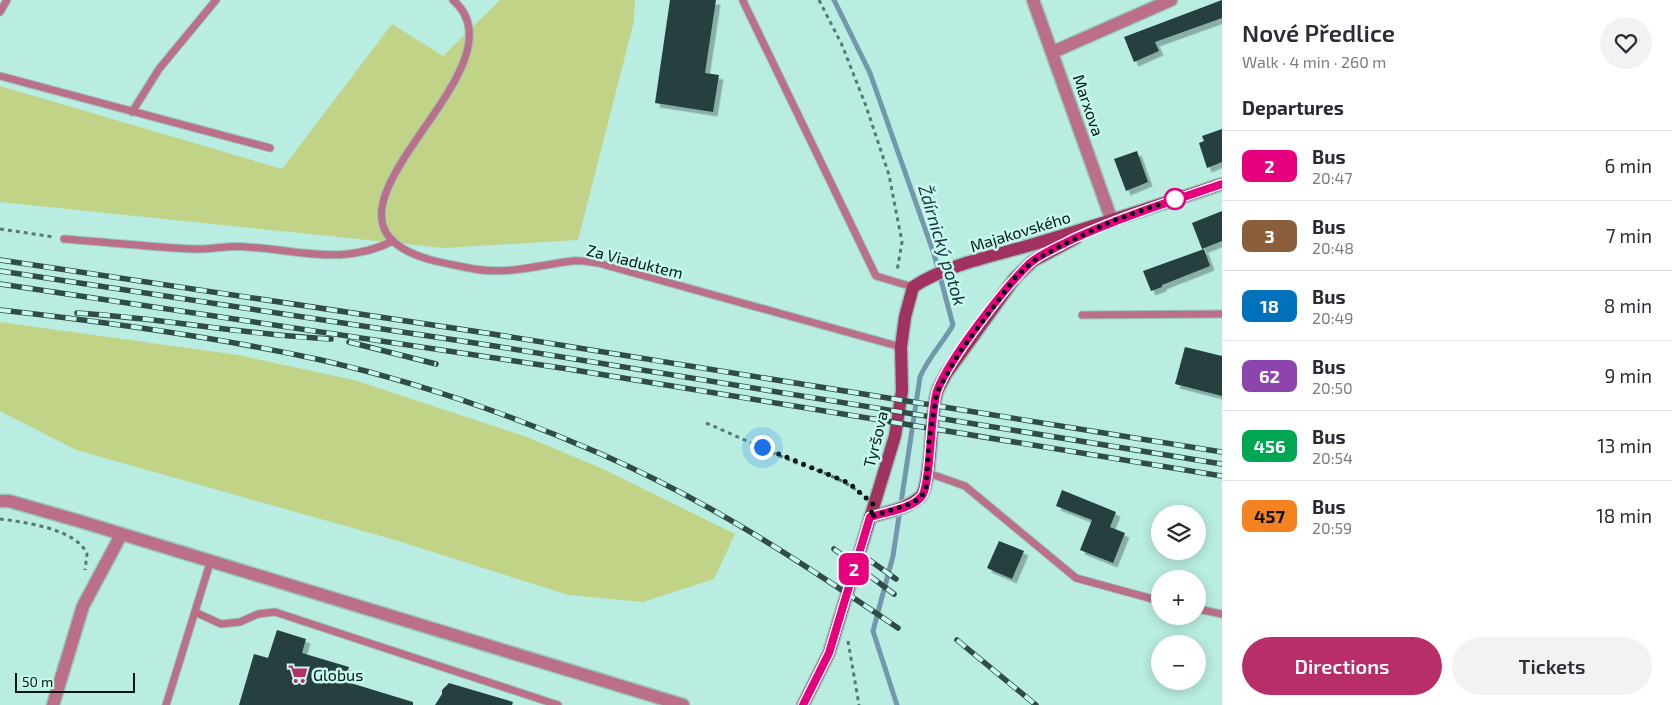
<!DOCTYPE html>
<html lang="en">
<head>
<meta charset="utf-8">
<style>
	body { margin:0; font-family:"Exo 2",sans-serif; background:#f2f2f3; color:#2b2b33; height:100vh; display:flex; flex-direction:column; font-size:19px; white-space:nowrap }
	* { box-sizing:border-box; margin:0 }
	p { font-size:16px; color:#7c7c81 }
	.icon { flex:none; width:28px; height:28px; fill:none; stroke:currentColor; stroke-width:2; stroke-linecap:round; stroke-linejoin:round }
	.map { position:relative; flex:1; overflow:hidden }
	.panel { display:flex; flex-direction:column; background:#fff; width:450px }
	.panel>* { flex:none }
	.badge { padding:0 10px; border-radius:8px; font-size:18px; line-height:32px }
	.controls { position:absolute; left:1151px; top:505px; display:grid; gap:10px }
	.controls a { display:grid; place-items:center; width:55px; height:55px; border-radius:50%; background:#fff; box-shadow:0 2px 12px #0003; font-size:25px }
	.scale { position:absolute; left:15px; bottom:12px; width:120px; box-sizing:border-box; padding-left:5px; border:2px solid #031613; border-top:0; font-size:14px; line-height:18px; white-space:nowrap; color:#031613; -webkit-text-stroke:4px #c6faee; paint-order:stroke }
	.you { position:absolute; width:25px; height:25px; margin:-12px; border:4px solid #fff; border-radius:50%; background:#1a73e8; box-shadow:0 0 0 8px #1a73e833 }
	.map>.badge { position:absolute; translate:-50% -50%; box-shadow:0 0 0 2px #fff }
	h2 { padding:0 20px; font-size:19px; line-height:45px }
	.round { display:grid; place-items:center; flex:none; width:52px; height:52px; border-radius:26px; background:#f2f2f3 }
	.head { display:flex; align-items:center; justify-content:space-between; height:85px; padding:0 20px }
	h1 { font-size:24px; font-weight:600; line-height:38px }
	.button { display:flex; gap:10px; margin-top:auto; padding:10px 20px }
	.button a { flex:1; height:58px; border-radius:30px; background:#b82e69; color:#fff; font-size:20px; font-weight:600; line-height:58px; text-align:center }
	.button a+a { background:#f2f2f3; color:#2b2b33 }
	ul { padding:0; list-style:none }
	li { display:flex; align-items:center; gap:15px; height:70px; padding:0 20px; border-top:1px solid #e1e1e2 }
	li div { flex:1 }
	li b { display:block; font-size:19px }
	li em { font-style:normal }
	li .badge { min-width:55px; font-weight:700; text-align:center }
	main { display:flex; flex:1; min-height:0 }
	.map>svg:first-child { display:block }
	.green { fill:#c0d387 }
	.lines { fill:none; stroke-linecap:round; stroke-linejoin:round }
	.stream { stroke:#7398ae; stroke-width:5 }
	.building { fill:#253f41; filter:url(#shadow) }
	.lane-casing { stroke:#98c6bc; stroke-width:9 }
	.street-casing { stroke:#98c6bc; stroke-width:15 }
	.secondary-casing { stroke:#98c6bc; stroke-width:15 }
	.path { stroke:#577972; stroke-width:3; stroke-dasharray:4 4; stroke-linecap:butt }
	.lane { stroke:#bb6f88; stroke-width:7 }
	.street { stroke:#bb6f88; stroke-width:12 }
	.secondary { stroke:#a1315e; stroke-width:12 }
	.rail-casing { stroke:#314c47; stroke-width:5.5 }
	.rail { stroke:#c6faee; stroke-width:4; stroke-dasharray:11; stroke-linecap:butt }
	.line-casing { stroke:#fff; stroke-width:11 }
	.line { stroke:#e6007e; stroke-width:8 }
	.walk { stroke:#031613; stroke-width:5; stroke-dasharray:0 9 }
	.stop-dot { fill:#fff; stroke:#e6007e; stroke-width:2.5 }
	.labels { text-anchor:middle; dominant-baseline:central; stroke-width:5; stroke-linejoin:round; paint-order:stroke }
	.street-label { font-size:16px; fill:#031613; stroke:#c6faee }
	.poi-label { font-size:16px; fill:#031613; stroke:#c6faee; text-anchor:start }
	.water-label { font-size:18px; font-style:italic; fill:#1b303f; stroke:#c6faee }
</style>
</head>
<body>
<main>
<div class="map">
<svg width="1222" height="705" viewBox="0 0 1222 705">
	<defs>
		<filter id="shadow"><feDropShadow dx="4.5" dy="4.5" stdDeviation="0" flood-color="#0004"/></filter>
	</defs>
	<rect width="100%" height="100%" fill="#b9ede1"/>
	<g class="green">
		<path d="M 500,0 L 635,0 L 634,21 L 578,240 L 444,248 L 0,202 L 0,86 L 282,169 L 392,24 L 443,56 Z"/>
		<path d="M 0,322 L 238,355 L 354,380 L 527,437 L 603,469 L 735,534 L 714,579 L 643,602 L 568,595 L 395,540 L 76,450 L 0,411 Z"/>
	</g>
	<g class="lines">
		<path class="stream" d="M 834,0 L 870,73 L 934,254 L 953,325 C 942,344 928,358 920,377 L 893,556 L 873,631 L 897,705"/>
	</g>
	<g class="building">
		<path d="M 670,0 L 716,0 L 705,73 L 719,75 L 713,112 L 655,103 Z"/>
		<path d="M 1222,0 L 1222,18 L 1155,42 L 1159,51 L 1134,62 L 1124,37 Z"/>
		<path d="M 1222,129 L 1222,162 L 1207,168 L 1199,143 L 1204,141 L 1202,136 Z"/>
		<path d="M 1137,151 L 1148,182 L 1126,191 L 1114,159 Z"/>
		<path d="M 1222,211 L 1222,241 L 1202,249 L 1192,223 Z"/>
		<path d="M 1204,249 L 1210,266 L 1162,285 L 1162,287 L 1151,291 L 1143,271 Z"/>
		<path d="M 1185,347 L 1222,356 L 1222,396 L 1175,384 Z"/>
		<path d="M 1062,490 L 1116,512 L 1110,527 L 1125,533 L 1113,563 L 1080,550 L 1092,520 L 1056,506 Z"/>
		<path d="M 999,541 L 1024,551 L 1012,579 L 987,568 Z"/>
		<path d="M 277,630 L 306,639 L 302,653 L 349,667 L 344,681 L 413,702 L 413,705 L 239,705 L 254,654 L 268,658 Z"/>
		<path d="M 449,683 L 513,702 L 512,705 L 435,705 L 442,694 L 442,690 Z"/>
	</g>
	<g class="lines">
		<defs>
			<g id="lane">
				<path d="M 453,0 C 528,65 317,196 402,248 C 423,261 451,264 474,269 C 507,275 540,265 572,261 C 580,260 590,262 598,263 L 901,347"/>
				<path d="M 743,1 L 876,276 L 913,287"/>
				<path d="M 0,12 L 7,0"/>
				<path d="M 0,76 L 270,148"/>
				<path d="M 132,112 L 159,69 L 216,0"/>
				<path d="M 64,239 C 107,242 150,247 194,249 C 211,250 229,245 247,247 C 300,250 343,266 393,241"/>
				<path d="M 1082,315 L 1222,314"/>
				<path d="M 928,473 L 965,486 L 1076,578 L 1160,601"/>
				<path d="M 1198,609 L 1222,614"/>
				<path d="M 195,612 L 221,624 L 240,622 L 258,614 L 275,612 L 558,705"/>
				<path d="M 166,705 L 210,563"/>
			</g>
			<g id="street">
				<path d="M 1033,0 L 1112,221"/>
				<path d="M 1053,52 L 1171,0"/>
				<path d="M 0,501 L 9,501 L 79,521 L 683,705"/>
				<path d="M 53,705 L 83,606 L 121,535"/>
			</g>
			<g id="secondary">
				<path d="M 870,517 C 886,512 907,509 920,497 C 932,487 930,412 937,392 C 939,386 943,380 946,374 L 1015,278 L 1033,261 L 1076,238"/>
				<path d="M 803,705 L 829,653 L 895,436 L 902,391 L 901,347 L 905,317 L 913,287 C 949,263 999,255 1041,242 C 1102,224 1162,204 1222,184"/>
			</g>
		</defs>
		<use href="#lane" class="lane-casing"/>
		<use href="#street" class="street-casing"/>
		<use href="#secondary" class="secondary-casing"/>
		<g class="path">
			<path d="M 819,0 L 842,45 L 866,106 L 889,175 L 902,242 L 897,271"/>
			<path d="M 0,229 L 54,237"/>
			<path d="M 706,423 C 735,435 763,449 792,461 C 819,472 840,476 864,496"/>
			<path d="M 0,519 C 24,522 77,529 87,554 L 85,570"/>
			<path d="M 848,641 L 859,705"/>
		</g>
		<use href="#lane" class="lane"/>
		<use href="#street" class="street"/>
		<use href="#secondary" class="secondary"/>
		<defs>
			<g id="rail">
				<path d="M 0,260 L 486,333 L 1222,452"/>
				<path d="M 0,271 L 488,345 L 1222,464"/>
				<path d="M 0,284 L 568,369 L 1222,476"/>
				<path d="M 0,310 C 107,322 216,337 321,360 C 417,382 512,415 601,454 C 707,500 803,563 898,628"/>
				<path d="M 77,313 C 162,318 246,335 331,339"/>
				<path d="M 349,342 L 436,364"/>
				<path d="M 834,549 L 894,594"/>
				<path d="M 865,557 L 896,579"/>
				<path d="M 957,640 L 1036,705"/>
			</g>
		</defs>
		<use href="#rail" class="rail-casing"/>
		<use href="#rail" class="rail"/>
	</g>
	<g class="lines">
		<defs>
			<path id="line" d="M 803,705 L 829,653 L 870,517 C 885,512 912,509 922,496 C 931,484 930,413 937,391 C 949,359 1005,287 1030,263 C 1042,253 1060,246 1073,239 C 1121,217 1172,201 1222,184"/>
		</defs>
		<use href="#line" class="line-casing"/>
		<use href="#line" class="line"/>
		<path class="walk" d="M 762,447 L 849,483 L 874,505 L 870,517 L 913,503 L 922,496 L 926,488 L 929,441 L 937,392 L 959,353 L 1015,278 L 1033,261 L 1064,244 L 1112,221 L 1175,199"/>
	</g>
	<defs>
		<symbol id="supermarket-bare" viewBox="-9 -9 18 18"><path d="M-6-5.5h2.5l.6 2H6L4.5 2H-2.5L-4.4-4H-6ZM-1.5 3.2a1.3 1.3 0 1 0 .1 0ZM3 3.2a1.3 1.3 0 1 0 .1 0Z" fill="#b82e69" stroke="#c6faee" stroke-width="2.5" paint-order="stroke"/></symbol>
	</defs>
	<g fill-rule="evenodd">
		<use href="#supermarket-bare" x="284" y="660" width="28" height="28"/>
	</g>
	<circle class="stop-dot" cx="1175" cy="199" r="10"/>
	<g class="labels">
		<g class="street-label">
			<text transform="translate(1089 105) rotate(71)">Marxova</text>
			<text transform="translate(1020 231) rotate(-17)">Majakovského</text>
			<text transform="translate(635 261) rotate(14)">Za Viaduktem</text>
			<text transform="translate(875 439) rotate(-76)">Tyršova</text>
		</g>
		<g class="poi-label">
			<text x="313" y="674">Globus</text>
		</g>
		<g class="water-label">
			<text transform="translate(943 245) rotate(73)">Ždírnický potok</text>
		</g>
	</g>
</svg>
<div class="controls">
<a><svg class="icon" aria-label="layers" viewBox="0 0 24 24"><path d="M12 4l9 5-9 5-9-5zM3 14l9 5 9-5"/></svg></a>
<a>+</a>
<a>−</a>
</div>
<div class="scale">50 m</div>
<div class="you" style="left:762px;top:447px"></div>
<b class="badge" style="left:854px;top:569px;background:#e6007e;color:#fff">2</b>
</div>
<section class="panel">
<div class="head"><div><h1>Nové Předlice</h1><p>Walk · 4 min · 260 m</p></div><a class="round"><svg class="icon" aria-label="heart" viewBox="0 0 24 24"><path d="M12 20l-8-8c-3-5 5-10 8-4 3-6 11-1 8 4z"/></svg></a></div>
<h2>Departures</h2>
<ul>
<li><span class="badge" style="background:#e6007e;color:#fff">2</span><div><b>Bus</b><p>20:47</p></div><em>6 min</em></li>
<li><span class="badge" style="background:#8b5e3c;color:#fff">3</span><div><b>Bus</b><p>20:48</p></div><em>7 min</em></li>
<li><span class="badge" style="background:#0072bc;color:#fff">18</span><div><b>Bus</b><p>20:49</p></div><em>8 min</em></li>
<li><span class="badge" style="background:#8e44ad;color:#fff">62</span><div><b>Bus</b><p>20:50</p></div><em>9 min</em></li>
<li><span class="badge" style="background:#00a651;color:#fff">456</span><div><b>Bus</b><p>20:54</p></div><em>13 min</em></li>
<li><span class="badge" style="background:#f58220;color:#111">457</span><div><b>Bus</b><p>20:59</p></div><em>18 min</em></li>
</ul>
<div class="button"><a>Directions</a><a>Tickets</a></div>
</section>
</main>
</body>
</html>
